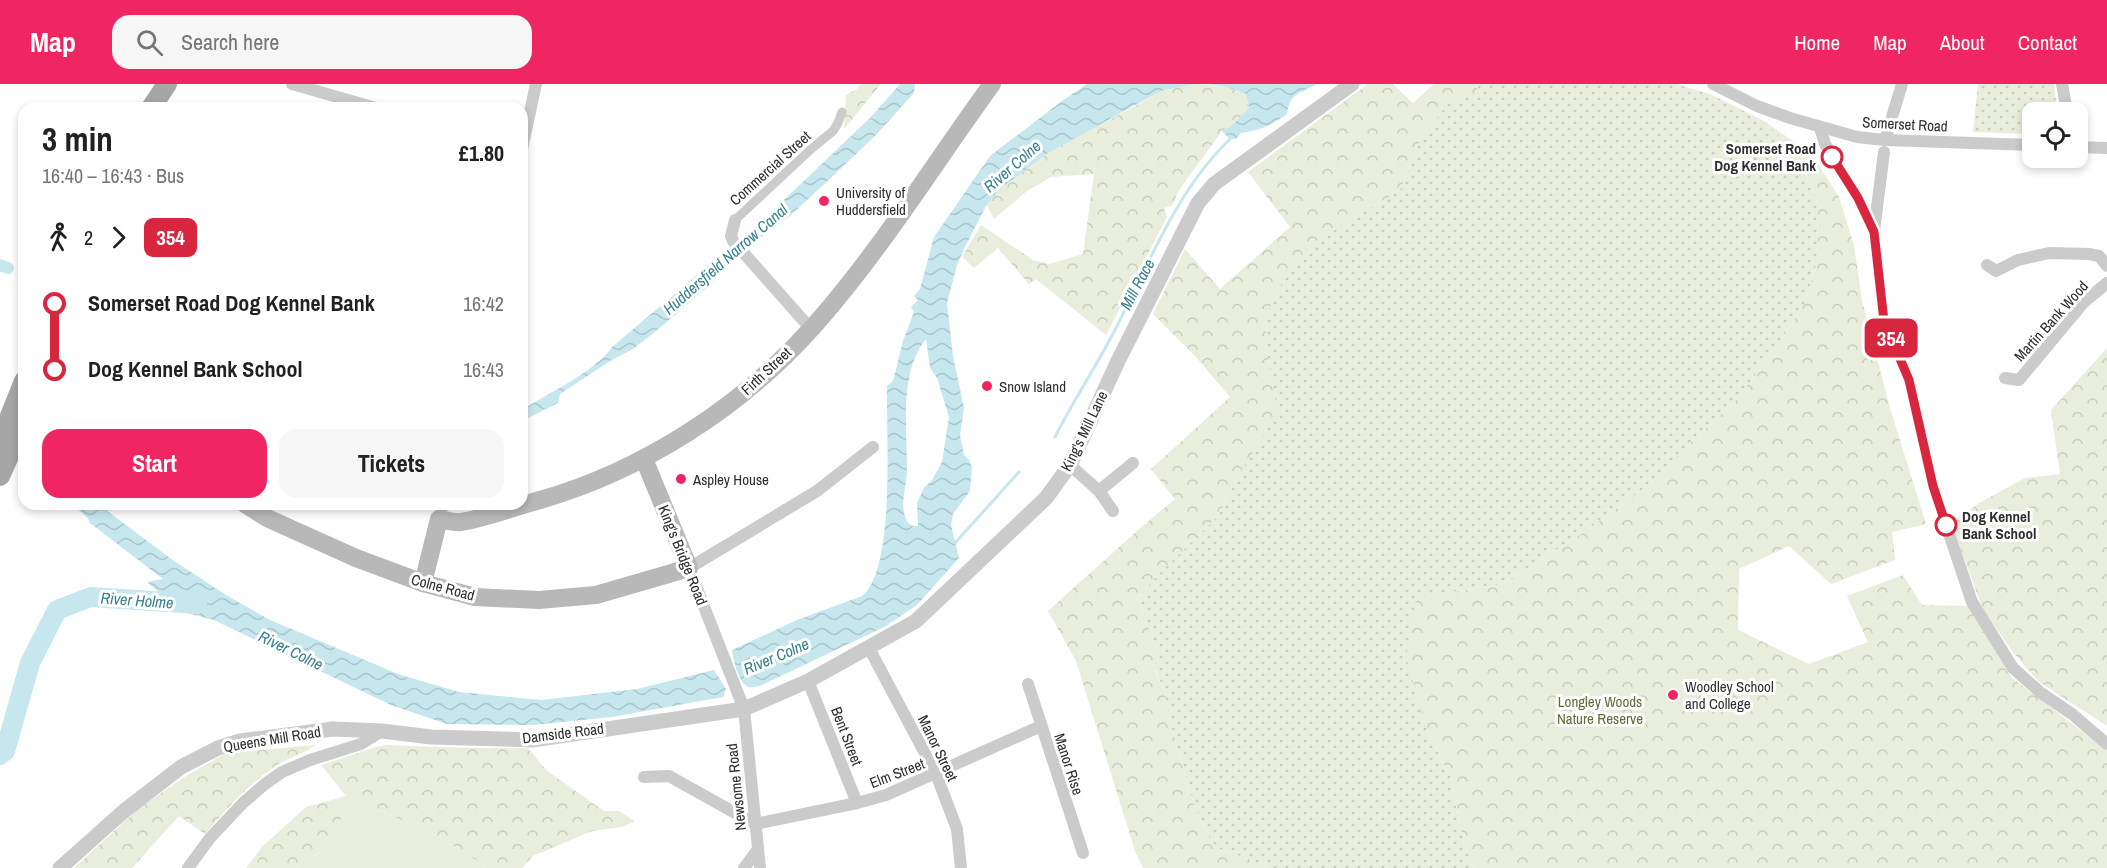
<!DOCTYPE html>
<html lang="en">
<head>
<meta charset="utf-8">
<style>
	body { margin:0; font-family:"Archivo Narrow",sans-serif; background:#f6f6f6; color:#202124; height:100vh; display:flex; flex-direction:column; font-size:22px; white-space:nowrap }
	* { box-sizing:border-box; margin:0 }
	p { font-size:20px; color:#757577 }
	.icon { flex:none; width:33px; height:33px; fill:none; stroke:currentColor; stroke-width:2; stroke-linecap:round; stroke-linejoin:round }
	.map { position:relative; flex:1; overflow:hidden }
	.drawer { position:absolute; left:18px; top:18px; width:510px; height:408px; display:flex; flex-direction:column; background:#fff; border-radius:18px; box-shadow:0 3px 9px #0003 }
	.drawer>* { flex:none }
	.badge { padding:0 12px; border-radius:9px; font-size:21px; line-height:39px }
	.tools { position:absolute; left:2022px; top:18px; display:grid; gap:12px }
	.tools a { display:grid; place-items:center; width:66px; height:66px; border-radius:12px; background:#fff; box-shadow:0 3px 9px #0003; font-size:30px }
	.map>.badge { position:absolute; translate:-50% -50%; box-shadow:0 0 0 3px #fff }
	.legs { display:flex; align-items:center; gap:9px; height:66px; padding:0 24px; font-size:20px }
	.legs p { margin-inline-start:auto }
	.head { display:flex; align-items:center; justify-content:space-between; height:102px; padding:0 24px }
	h1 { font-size:33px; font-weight:700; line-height:45px }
	.cta { display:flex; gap:12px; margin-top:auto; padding:12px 24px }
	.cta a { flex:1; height:69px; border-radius:18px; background:#f02662; color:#fff; font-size:24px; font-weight:700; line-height:69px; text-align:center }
	.cta a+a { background:#f6f6f6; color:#202124 }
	ul { padding:0 24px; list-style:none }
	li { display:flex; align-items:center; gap:21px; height:66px; font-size:22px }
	li i { display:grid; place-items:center; width:9px; height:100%; margin:0 8px; background:currentColor }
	li i::after { content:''; width:15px; height:15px; margin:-8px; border:4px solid; border-radius:50%; background:#fff }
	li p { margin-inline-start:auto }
	li:first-child i { background:linear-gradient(#0000 50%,currentColor 0) }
	li:last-child i { background:linear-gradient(currentColor 50%,#0000 0) }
	header { display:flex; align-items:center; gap:36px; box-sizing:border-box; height:84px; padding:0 30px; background:#f02662; color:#fff }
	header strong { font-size:28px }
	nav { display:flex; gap:33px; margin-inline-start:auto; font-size:21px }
	.search { width:420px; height:54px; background:#f6f6f6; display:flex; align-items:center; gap:15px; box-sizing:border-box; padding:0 21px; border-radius:18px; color:#757577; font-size:22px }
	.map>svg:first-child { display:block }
	.grass { fill:url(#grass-dots) }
	.forest { fill:url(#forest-crowns) }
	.park { fill:#e9eddb }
	.water { fill:url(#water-waves); fill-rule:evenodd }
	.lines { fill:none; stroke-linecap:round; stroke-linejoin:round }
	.stream { stroke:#c6e7ee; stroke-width:3 }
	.canal { stroke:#c6e7ee; stroke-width:12 }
	.river { stroke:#c6e7ee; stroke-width:20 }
	.pedestrian { stroke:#cbcbcb; stroke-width:9 }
	.minor { stroke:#cbcbcb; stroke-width:12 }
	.tertiary { stroke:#cbcbcb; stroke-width:15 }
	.secondary { stroke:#b8b8b8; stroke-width:18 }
	.primary { stroke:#a6a6a6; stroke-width:20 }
	.line-1-casing { stroke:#fff; stroke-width:14 }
	.line-1 { stroke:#d7263d; stroke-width:9 }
	.stop-1-dot { fill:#fff; stroke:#d7263d; stroke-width:3 }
	.poi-dot { fill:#f02662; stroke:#fff; stroke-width:2 }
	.labels { text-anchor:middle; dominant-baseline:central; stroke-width:6; stroke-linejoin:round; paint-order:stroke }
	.street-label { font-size:15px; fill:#2e2e2e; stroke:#fff }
	.stop-label { font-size:15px; font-weight:bold; fill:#2e2e2e; stroke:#fff; text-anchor:end }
	.poi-label { font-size:15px; fill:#2e2e2e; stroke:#fff; text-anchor:start }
	.park-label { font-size:15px; fill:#5d6d39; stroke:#fff }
	.water-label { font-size:16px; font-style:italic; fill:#35808f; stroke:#fff }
</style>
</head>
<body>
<header>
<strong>Map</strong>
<div class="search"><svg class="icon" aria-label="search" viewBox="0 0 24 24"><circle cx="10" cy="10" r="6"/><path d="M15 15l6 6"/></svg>Search here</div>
<nav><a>Home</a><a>Map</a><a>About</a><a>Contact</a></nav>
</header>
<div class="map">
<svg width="2107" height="784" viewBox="0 0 2107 784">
	<defs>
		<pattern id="grass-dots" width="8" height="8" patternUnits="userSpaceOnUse" patternTransform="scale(1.5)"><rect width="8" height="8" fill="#e9eddb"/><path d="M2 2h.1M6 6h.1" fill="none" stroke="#c8ccbc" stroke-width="1.8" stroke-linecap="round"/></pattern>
		<pattern id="forest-crowns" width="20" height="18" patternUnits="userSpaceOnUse" patternTransform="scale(1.5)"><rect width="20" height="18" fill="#e9eddb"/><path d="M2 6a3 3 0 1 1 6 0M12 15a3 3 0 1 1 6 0" fill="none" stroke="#c8ccbc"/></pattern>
		<pattern id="water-waves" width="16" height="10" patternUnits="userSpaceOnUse" patternTransform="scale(1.5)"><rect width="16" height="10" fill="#c6e7ee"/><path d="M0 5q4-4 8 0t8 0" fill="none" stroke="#aac6cc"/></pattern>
	</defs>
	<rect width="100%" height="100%" fill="#fff"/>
	<g class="grass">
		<path d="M 1480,0 L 1677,0 L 1710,10 L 1764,37 L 1796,67 L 1818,119 L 1817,178 L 1805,219 L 1773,268 L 1736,316 L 1691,358 L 1650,400 L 1580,451 L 1502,500 L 1416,514 L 1426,644 L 1450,692 L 1464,760 L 1475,784 L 1274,784 L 1214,763 L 1195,724 L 1168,631 L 1165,609 L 1155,585 L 1157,566 L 1138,514 L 1156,493 L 1218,432 L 1235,397 L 1270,290 L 1266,259 L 1267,234 L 1274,210 L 1307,162 L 1400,106 L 1421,54 L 1447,20 L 1474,9 Z"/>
		<path d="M 1978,0 L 2054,0 L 2057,28 L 2032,28 L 2032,50 L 1973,48 Z"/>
	</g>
	<g class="forest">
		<path d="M 861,0 L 881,0 L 844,45 L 846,11 L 857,5 Z"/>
		<path d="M 1195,0 L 1224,2 L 1246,10 L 1249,24 C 1239,33 1234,42 1222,47 L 1179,106 L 1172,122 L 1164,124 L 1167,133 L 1106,251 L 1036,195 L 1029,200 L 998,164 L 974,184 L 962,173 L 981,141 L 1033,176 L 1050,180 L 1083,170 L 1094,90 L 1051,93 L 1027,107 L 994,135 L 986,120 L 1002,104 L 1048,69 L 1070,56 L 1132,24 L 1161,7 Z"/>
		<path d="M 1368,0 L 1393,0 L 1413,19 L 1434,0 L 1480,0 L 1474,9 L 1447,21 L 1421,54 L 1400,106 L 1308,162 L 1275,210 L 1267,234 L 1266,259 L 1270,290 L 1278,328 L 1235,397 L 1218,432 L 1156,493 L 1138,514 L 1157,566 L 1155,587 L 1165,609 L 1168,631 L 1195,724 L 1214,763 L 1274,784 L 1143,784 L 1135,767 L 1076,577 L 1048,527 L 1138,446 L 1175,415 L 1151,385 L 1230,313 L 1195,272 L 1153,230 L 1185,165 L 1220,205 L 1290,143 L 1248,88 Z"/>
		<path d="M 1764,37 L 1812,70 L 1839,113 L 1854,161 L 1862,217 L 1890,324 L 1926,440 L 1892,448 L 1895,476 L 1831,500 L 1789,462 L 1739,485 L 1738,546 L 1809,580 L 1868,558 L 1847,512 L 1903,491 L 1922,521 L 1968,522 L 2012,594 L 2107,666 L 2107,784 L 1475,784 L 1464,760 L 1450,692 L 1426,644 L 1406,573 L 1416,514 L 1502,500 L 1580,451 L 1650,400 L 1691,358 L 1736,316 L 1773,268 L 1805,219 L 1817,178 L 1818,119 L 1796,67 Z"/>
		<path d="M 2107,264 L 2107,642 L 2039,598 L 2013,568 L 1983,526 L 1951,438 L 1981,418 L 2025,394 L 2060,390 L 2051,326 Z"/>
		<path d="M 316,661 C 302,671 284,675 271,685 C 246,703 225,727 205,750 L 179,732 L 132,784 L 74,784 L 138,725 L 186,692 L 226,669 Z"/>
		<path d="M 386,661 L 468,664 L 528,664 L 546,686 L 604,727 L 619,727 L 634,737 L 622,743 L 592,747 L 533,772 L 522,784 L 489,784 L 435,751 L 352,714 L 326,764 L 296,784 L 246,784 L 262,763 L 306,723 L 346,712 L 321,681 L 376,663 Z"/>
	</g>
	<path class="park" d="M 352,714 L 435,751 L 489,784 L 296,784 L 326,764 Z"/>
	<g class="water">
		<path d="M 900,0 L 915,0 L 914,9 L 875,52 L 833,92 L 791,131 L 732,176 L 712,199 L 661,243 L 633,265 L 610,277 L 560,310 L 558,319 L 522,337 L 522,326 C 548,309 595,288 612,263 L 722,170 L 732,168 L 749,149 L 870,34 Z"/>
		<path d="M 1087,0 L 1195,0 L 1161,7 L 1048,69 L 1002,104 L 987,120 L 966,161 L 957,181 L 947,219 L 953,272 L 964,324 L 960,351 L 964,371 L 969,376 L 972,384 L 970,407 L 953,430 L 951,441 L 959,474 L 917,521 L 886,542 L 760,602 C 759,602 750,604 749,603 C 739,601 733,575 732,566 L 797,536 L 862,512 C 896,486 886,346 887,302 L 893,297 L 903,257 L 914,228 L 911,223 L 918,216 L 914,212 L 920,205 L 934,153 L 990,72 L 1062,17 ZM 926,255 L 930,284 L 937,294 L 949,333 L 942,378 L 932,396 L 924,404 L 917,419 L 918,442 C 911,443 907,439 905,432 C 900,419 907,400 907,386 C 907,347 899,287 926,255 Z"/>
		<path d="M 1205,0 L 1317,0 C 1300,10 1290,8 1287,30 C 1272,41 1259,47 1241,49 L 1236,55 L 1230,55 L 1222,47 C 1234,42 1239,33 1249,24 L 1246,10 L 1224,2 Z"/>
		<path d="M 71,420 L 98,420 L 170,474 L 226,511 L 270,536 L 398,590 L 459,608 L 541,616 L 637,605 L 714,586 L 726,605 L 723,613 L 612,633 L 533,641 L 447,640 L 391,621 L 214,536 L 183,528 L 147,498 L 163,495 L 90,439 L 88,434 Z"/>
	</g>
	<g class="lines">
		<g class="stream">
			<path d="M 1055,353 C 1074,315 1098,280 1117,242 C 1150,177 1177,106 1230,55"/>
			<path d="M 955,459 L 1019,388"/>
		</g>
		<path class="canal" d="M 0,181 L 8,184"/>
		<path class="river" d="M 0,671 L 5,667 L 30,579 L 57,526 L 91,513 L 197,520"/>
		<path class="pedestrian" d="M 735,136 L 810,66 L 833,47 L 838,39 L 842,28"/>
		<g class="minor">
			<path d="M 292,0 L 376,24"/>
			<path d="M 1713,0 L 1757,22 L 1790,34 L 1857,53 L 1885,56 L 2032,61"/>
			<path d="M 2062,0 L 2067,28"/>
			<path d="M 1820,44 L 1825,60 L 1858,113 L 1874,148 L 1884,237 L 1909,296 L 1933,402 L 1972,518 L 2013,584 L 2041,609 L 2072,630 L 2107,660"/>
			<path d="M 1885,56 L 1902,0"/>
			<path d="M 2078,63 L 2107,64"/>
			<path d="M 522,65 L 536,0"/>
			<path d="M 735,136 L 731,152 L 733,157 L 811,245"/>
			<path d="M 1874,147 L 1884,68"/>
			<path d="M 1987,181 L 1996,187 L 2018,176 L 2049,169 L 2089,170 L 2099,172 L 2107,182"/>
			<path d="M 2005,294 L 2019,296 L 2084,218 L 2107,199"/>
			<path d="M 1070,381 L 1099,407 L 1113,427"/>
			<path d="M 1099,407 L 1133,379"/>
			<path d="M 439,435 L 443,420"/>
			<path d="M 869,564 L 936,690 L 957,745 L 961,784"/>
			<path d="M 808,597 L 857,719"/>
			<path d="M 1028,600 L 1083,769"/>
			<path d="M 644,693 L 669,692 L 755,740 L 857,719 L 886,711 L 1041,642"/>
			<path d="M 188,784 L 210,754 L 243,719 L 265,700 L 282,688 L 310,676 L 361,660 L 382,647"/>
			<path d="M 744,784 L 758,765"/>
			<path d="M 760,784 L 744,625 L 689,484 L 817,407 L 873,363"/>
		</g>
		<path class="tertiary" d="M 60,784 L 124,727 L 181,683 L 218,664 L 240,657 L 333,645 L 382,647 L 431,653 L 532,656 L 744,625 L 808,597 L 916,537 L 1046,414 L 1070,381 L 1118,277 L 1198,119 L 1214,100 L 1352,0"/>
		<g class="secondary">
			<path d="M 245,420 L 267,434 L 356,474 L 423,499 L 475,513 L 539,516 L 596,511 L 689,484 L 644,375"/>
			<path d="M 423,499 L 439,435 C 446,436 454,439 461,438 C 487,434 514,423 540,416 C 642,387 741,323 812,244 C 879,169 933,81 992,0"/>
		</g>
		<g class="primary">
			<path d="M 151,24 L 167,0"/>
			<path d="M 0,357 L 24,297"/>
			<path d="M 0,392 L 24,339"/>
		</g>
	</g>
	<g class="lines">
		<defs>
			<path id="line-1" d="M 1832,73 L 1858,114 L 1874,148 L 1884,237 L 1909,296 L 1933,402 L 1946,441"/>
		</defs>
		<use href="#line-1" class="line-1-casing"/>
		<use href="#line-1" class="line-1"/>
	</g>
	<g class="stop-1-dot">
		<circle cx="1832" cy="73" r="10"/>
		<circle cx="1946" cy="441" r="10"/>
	</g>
	<g class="poi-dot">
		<circle cx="824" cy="117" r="6"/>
		<circle cx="987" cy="302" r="6"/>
		<circle cx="681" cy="395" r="6"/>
		<circle cx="1673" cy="611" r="6"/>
	</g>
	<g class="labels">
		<g class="street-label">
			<text transform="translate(1905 40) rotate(3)">Somerset Road</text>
			<text transform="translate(770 84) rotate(-42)">Commercial Street</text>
			<text transform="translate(2051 237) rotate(-48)">Martin Bank Wood</text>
			<text transform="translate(766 287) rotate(-43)">Firth Street</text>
			<text transform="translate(1084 347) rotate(-64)">King's Mill Lane</text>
			<text transform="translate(683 471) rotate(68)">King's Bridge Road</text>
			<text transform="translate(443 503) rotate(15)">Colne Road</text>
			<text transform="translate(563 649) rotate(-7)">Damside Road</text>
			<text transform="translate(847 652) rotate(69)">Bent Street</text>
			<text transform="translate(272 655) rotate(-9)">Queens Mill Road</text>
			<text transform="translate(938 664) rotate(64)">Manor Street</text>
			<text transform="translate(1069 680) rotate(72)">Manor Rise</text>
			<text transform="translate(897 689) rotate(-21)">Elm Street</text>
			<text transform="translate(736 703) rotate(-96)">Newsome Road</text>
		</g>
		<g class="stop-label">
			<text x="1816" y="64">Somerset Road<tspan x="1816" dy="17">Dog Kennel Bank</tspan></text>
			<text x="1962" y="432" text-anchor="start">Dog Kennel<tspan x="1962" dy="17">Bank School</tspan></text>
		</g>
		<g class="poi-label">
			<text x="836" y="108">University of<tspan x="836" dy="17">Huddersfield</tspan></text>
			<text x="999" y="302">Snow Island</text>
			<text x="693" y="395">Aspley House</text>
			<text x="1685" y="602">Woodley School<tspan x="1685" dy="17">and College</tspan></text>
		</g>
		<g class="park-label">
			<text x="1600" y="617">Longley Woods<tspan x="1600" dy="17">Nature Reserve</tspan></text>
		</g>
		<g class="water-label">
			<text transform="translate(1012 82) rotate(-41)">River Colne</text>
			<text transform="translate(725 175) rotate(-41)">Huddersfield Narrow Canal</text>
			<text transform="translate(1137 200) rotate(-62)">Mill Race</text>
			<text transform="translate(137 516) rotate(4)">River Holme</text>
			<text transform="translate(291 566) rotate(26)">River Colne</text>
			<text transform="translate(776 572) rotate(-23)">River Colne</text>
		</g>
	</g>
</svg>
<div class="tools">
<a><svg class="icon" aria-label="locate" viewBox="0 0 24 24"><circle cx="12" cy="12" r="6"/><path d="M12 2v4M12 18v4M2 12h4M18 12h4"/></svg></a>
</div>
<b class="badge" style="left:1891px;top:254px;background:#d7263d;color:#fff">354</b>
<section class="drawer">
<div class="head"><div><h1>3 min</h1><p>16:40 – 16:43 · Bus</p></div><b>£1.80</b></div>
<div class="legs"><svg class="icon" aria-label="walk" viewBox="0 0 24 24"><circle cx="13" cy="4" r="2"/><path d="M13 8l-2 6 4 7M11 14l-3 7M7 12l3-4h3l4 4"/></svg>2<svg class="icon" aria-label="forward" viewBox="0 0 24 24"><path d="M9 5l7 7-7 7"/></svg><b class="badge" style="background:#d7263d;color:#fff">354</b></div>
<ul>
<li><i style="color:#d7263d"></i><b>Somerset Road Dog Kennel Bank</b><p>16:42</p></li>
<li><i style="color:#d7263d"></i><b>Dog Kennel Bank School</b><p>16:43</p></li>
</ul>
<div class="cta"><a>Start</a><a>Tickets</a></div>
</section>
</div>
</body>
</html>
